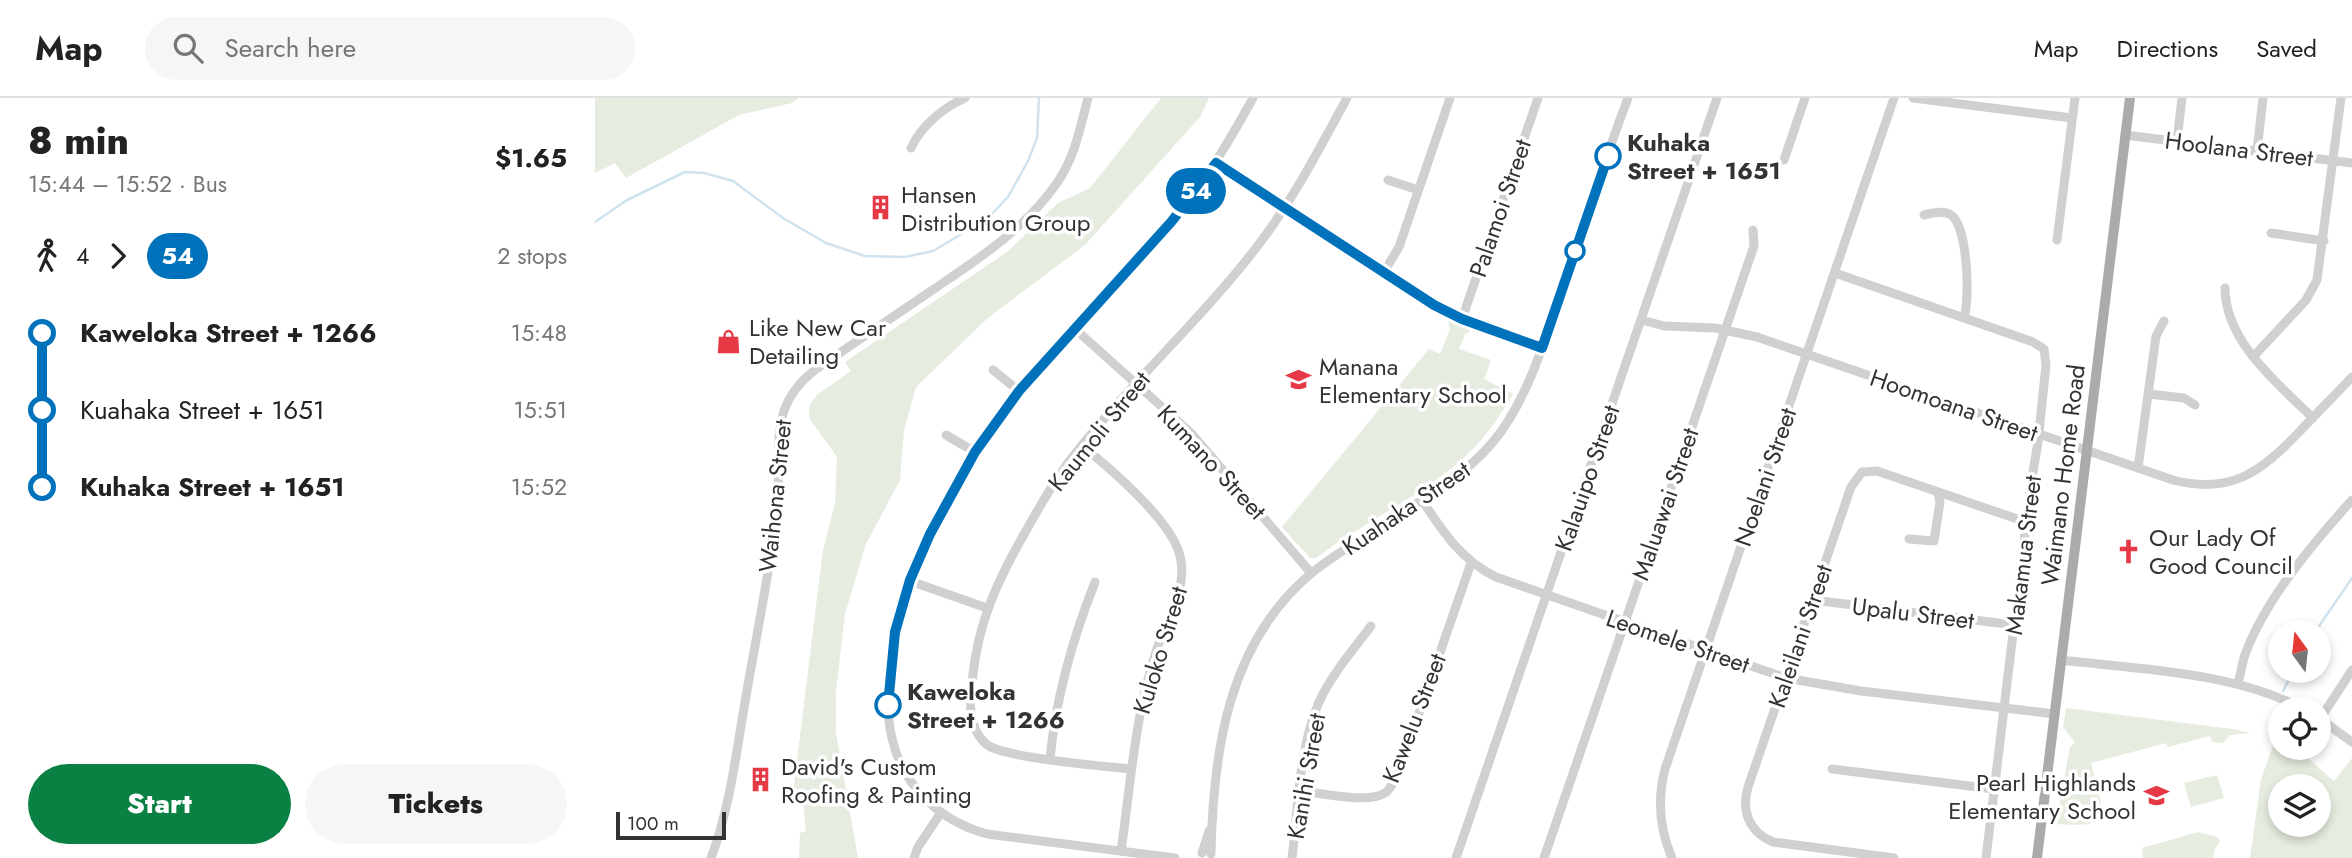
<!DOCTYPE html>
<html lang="en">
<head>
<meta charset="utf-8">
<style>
	body { margin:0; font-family:Jost,sans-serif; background:#f6f6f6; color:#222; height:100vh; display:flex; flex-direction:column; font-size:26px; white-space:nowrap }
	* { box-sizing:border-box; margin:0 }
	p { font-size:23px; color:#767676 }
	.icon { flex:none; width:38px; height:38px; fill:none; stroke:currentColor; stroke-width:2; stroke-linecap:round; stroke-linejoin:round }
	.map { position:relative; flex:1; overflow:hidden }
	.details { display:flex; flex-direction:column; background:#fff; width:595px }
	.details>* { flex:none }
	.badge { padding:0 14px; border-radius:23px; font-size:24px; line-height:46px }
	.needle { width:46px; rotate:345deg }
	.tools { position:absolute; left:1673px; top:522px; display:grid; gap:14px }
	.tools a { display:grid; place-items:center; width:63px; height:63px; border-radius:50%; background:#fff; box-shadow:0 4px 10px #0003; font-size:35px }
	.scale { position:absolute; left:21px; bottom:18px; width:110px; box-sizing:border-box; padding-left:7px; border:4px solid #333; border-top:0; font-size:19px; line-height:24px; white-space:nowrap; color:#333; -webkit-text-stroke:5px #fff; paint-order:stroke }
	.map>.badge { position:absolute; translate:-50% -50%; box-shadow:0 0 0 4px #fff }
	.legs { display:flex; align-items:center; gap:10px; height:77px; padding:0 28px; font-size:23px }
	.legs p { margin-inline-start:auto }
	.head { display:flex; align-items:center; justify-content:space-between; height:119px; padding:0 28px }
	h1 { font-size:38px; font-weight:800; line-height:52px }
	.primary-button { display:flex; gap:14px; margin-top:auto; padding:14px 28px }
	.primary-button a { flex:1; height:80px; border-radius:42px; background:#0b8043; color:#fff; font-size:28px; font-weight:800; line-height:80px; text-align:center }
	.primary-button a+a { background:#f6f6f6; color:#222 }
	ul { padding:0 28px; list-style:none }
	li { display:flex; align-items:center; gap:24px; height:77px; font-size:26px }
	li i { display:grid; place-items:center; width:10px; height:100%; margin:0 9px; background:currentColor }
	li i::after { content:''; width:18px; height:18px; margin:-9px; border:5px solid; border-radius:50%; background:#fff }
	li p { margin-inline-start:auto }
	li:first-child i { background:linear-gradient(#0000 50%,currentColor 0) }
	li:last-child i { background:linear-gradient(currentColor 50%,#0000 0) }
	header { display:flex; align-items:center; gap:42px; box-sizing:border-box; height:98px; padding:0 35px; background:#fff; border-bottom:2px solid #e0e0e0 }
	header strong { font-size:33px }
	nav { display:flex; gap:38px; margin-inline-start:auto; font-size:24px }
	.search { width:490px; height:63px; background:#f6f6f6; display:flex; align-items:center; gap:18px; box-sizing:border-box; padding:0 24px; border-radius:38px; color:#767676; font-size:26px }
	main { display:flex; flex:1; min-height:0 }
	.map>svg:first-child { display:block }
	.green { fill:#e6ecdf; fill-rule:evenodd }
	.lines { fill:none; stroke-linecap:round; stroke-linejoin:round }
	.stream { stroke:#cfe2ee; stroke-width:2.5 }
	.minor { stroke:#d0d0d0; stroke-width:9 }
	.major { stroke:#ababab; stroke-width:10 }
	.line-1-casing { stroke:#fff; stroke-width:16 }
	.line-1 { stroke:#0072bc; stroke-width:10 }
	.stop-1-dot { fill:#fff; stroke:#0072bc; stroke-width:3.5 }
	.labels { text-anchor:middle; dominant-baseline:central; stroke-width:7; stroke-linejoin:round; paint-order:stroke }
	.stop-label { font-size:24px; font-weight:bold; fill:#333; stroke:#fff; text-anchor:start }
	.street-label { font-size:24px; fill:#333; stroke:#fff }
	.poi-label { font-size:24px; fill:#333; stroke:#fff; text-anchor:start }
</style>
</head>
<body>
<header>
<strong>Map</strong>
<div class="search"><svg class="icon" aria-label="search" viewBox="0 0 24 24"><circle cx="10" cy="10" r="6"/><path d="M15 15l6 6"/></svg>Search here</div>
<nav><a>Map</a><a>Directions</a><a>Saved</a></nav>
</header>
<main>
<section class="details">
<div class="head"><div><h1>8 min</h1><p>15:44 – 15:52 · Bus</p></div><b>$1.65</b></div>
<div class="legs"><svg class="icon" aria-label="walk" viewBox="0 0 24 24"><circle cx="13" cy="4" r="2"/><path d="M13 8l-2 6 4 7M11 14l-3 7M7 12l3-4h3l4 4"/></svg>4<svg class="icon" aria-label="forward" viewBox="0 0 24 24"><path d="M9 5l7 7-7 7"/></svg><b class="badge" style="background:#0072bc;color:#fff">54</b><p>2 stops</p></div>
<ul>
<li><i style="color:#0072bc"></i><b>Kaweloka Street + 1266</b><p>15:48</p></li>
<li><i style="color:#0072bc"></i><span>Kuahaka Street + 1651</span><p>15:51</p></li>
<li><i style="color:#0072bc"></i><b>Kuhaka Street + 1651</b><p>15:52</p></li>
</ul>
<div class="primary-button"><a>Start</a><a>Tickets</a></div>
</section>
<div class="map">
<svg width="1757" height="760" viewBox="0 0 1757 760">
	<rect width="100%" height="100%" fill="#fff"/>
	<g class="green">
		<path d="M 0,0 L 203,0 L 197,5 L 144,17 L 31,80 L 20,65 L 0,75 Z"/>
		<path d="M 566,0 L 614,0 L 605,19 L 490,147 L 394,219 L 321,289 L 309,332 L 305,382 L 271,446 L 250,516 L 241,593 L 241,635 L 263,760 L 204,760 L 205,735 L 211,733 L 208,706 L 197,703 L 228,452 L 240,405 L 242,359 L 214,320 L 214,308 L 222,297 L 256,273 L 250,264 L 412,154 L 463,105 L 495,90 Z"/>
		<path d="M 853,223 L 876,233 L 870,236 L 864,251 L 896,262 L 889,281 L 918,296 C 906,316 893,336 876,353 C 832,396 770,423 721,460 L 715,460 L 687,429 L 834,251 L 845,256 L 855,231 Z"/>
		<path d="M 1471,610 L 1637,631 L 1655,635 L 1635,637 L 1628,645 L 1617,644 L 1615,638 L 1573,649 L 1571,645 L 1496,665 L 1506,704 L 1495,726 L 1477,727 L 1461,726 L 1475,649 L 1480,644 L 1468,629 Z"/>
		<path d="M 1680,643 L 1685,646 L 1685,649 C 1706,649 1724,671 1739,683 L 1757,660 L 1757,760 L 1655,760 L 1666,681 ZM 1685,688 L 1724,688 L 1724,726 L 1685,726 Z"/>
		<path d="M 1622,677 L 1629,700 L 1596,709 L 1589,685 Z"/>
		<path d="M 1603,734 L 1622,739 L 1625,743 L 1620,751 L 1618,760 L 1548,760 L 1547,750 Z"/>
	</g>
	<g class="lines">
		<g class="stream">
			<path d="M 0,124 L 32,102 L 90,74 L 109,75 L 138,83 L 188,120 L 231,145 L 270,158 L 310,159 L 338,153 L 392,121 L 413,99 L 433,63 L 442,40 L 444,0"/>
			<path d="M 1720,534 L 1757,480"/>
			<path d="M 1688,593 L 1699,572"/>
		</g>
		<g class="minor">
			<path d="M 1318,0 L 1477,20"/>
			<path d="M 1530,37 L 1757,65"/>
			<path d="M 1582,43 L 1587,0"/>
			<path d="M 316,50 C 326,28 348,10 370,0"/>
			<path d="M 1662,53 L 1668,0"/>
			<path d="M 1189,62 L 1210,0"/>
			<path d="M 620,65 L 839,207 L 867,221 L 947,250"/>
			<path d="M 793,82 L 823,92"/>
			<path d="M 1329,117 C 1338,115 1348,112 1356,117 C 1373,128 1375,202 1369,220"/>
			<path d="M 1676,135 L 1729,143"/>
			<path d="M 1462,142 L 1480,0"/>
			<path d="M 789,174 L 804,149 L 855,0"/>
			<path d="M 1240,175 L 1438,244 L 1449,251 L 1451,267 L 1443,344 L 1436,386 L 1391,760"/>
			<path d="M 1630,190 C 1630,243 1682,285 1718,320"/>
			<path d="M 867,221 L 943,0"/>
			<path d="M 1047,222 L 1069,228 L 1120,230 L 1162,239 L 1578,382 C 1636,397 1666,374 1705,333 C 1722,315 1740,297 1757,279"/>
			<path d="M 480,231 L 596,335 L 716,475"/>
			<path d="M 1659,258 L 1711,202 L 1722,182 L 1746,0"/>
			<path d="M 398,272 L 424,293"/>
			<path d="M 1554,296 L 1589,300 L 1600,307"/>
			<path d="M 351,337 L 380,354"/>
			<path d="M 487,348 C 515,370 577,423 585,458 C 592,485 578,509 568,534 C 540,607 537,677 526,753"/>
			<path d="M 1543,370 L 1561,238 L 1569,223"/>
			<path d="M 827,402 C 848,434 866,462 901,479 L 1191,580 L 1266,593 L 1460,616"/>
			<path d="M 1314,441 L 1339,443 L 1345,404 L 1343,395"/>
			<path d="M 315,483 L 392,510"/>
			<path d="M 1218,502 L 1419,527"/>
			<path d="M 1466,562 C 1543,571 1640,574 1708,611"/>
			<path d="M 1643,585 C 1646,575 1647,564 1651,554 C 1671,501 1719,444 1757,402"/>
			<path d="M 1724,620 L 1757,644"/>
			<path d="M 1725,621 L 1757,572"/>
			<path d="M 455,661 C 461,598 477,542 500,484"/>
			<path d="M 536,671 C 509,668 407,660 391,646 C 371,628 375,600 378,576 C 384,523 402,484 428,438 C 443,412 457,385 476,361 C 533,287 604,224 661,150 C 697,104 724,51 752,0"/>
			<path d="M 1237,671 L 1399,691"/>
			<path d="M 706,693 C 726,695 773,706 790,695 C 796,691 799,682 803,676 L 876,465"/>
			<path d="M 607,755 L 614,733"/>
			<path d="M 616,756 C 618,653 633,543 719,473 C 741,456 766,441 789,426 C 830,400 876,375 905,335 C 934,295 948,247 964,200 C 987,133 1008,66 1033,0"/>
			<path d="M 116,760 C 135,710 141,656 150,604 C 161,540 174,477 182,414 C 186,381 179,343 189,313 C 195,295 207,282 221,271 C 259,245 298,219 336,193 C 382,162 430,131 462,85 C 480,59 485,30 493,0"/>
			<path d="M 319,760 L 323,749 L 345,716"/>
			<path d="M 580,760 L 392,736 C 345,723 308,689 297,640 C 292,621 293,602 294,582 C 298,510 328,447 363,385 C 381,353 400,321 424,292 C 478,227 542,170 593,103 C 618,71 638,36 658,0"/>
			<path d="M 697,760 C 703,710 704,650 724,604 C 737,576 758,552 776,528"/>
			<path d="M 861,760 L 1122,0"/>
			<path d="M 949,760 L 1159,148 L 1158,132"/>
			<path d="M 1077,760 C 1064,730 1062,702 1070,671 L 1299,0"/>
			<path d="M 1299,760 L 1178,744 C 1154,734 1146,713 1153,689 L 1256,389 L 1267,374 L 1282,373 L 1431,424"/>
		</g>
		<path class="major" d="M 1442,760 L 1535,0"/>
	</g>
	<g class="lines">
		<defs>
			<path id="line-1" d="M 293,607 L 300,534 L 315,482 L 335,436 L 380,354 L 424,293 L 577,123 L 621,65 L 839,207 L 867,221 L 947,250 L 1013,58"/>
		</defs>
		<use href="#line-1" class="line-1-casing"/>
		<use href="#line-1" class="line-1"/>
	</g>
	<defs>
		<symbol id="building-bare" viewBox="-9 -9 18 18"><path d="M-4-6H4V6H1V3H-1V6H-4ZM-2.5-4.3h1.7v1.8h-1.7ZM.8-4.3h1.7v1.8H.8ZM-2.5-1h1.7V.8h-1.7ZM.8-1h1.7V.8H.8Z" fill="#e63946" stroke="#fff" stroke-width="2.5" paint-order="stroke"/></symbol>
		<symbol id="shop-bare" viewBox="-9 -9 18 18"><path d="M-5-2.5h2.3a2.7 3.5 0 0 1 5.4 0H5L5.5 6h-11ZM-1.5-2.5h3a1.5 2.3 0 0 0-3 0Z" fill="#e63946" stroke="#fff" stroke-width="2.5" paint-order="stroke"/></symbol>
		<symbol id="school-bare" viewBox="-9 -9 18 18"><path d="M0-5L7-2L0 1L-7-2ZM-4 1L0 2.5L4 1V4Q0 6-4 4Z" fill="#e63946" stroke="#fff" stroke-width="2.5" paint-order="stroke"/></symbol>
		<symbol id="church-bare" viewBox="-9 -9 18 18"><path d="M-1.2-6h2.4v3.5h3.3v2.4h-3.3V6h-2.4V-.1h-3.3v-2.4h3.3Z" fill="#e63946" stroke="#fff" stroke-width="2.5" paint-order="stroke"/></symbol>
	</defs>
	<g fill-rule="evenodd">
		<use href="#building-bare" x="268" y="92" width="35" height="35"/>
		<use href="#shop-bare" x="116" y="226" width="35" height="35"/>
		<use href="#school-bare" x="686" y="264" width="35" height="35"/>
		<use href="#church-bare" x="1516" y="436" width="35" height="35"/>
		<use href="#building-bare" x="148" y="664" width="35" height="35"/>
		<use href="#school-bare" x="1544" y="680" width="35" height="35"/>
	</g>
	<g class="stop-1-dot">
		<circle cx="1013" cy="58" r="12"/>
		<circle cx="980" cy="153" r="9"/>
		<circle cx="293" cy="607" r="12"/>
	</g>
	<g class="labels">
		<g class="stop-label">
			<text x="1032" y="44">Kuhaka<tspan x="1032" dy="28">Street + 1651</tspan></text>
			<text x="312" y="593">Kaweloka<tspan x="312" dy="28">Street + 1266</tspan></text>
		</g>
		<g class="street-label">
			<text transform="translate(1644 51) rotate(7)">Hoolana Street</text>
			<text transform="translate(905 110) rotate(-71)">Palamoi Street</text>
			<text transform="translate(1359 307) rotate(19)">Hoomoana Street</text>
			<text transform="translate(504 333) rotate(-51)">Kaumoli Street</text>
			<text transform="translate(617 364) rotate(47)">Kumano Street</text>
			<text transform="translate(1468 377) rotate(-83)">Waimano Home Road</text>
			<text transform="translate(1170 379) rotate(-71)">Noelani Street</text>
			<text transform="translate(992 380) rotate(-71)">Kalauipo Street</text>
			<text transform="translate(180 398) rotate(-84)">Waihona Street</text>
			<text transform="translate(1070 406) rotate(-71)">Maluawai Street</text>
			<text transform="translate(811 410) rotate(-34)">Kuahaka Street</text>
			<text transform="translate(1428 457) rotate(-83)">Makamua Street</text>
			<text transform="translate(1318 515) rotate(7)">Upalu Street</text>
			<text transform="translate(1205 538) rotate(-71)">Kaleilani Street</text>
			<text transform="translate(1083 543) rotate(19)">Leomele Street</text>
			<text transform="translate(565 552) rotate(-73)">Kuloko Street</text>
			<text transform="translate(819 620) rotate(-69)">Kawelu Street</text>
			<text transform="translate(711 678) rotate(-80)">Kanihi Street</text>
		</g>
		<g class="poi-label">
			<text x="306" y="96">Hansen<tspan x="306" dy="28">Distribution Group</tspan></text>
			<text x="154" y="229">Like New Car<tspan x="154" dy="28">Detailing</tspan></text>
			<text x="724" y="268">Manana<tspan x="724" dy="28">Elementary School</tspan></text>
			<text x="1554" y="439">Our Lady Of<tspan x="1554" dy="28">Good Council</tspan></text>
			<text x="186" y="668">David's Custom<tspan x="186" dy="28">Roofing &amp; Painting</tspan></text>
			<text x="1541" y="684" text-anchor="end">Pearl Highlands<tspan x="1541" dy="28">Elementary School</tspan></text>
		</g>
	</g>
</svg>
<div class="tools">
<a><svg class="needle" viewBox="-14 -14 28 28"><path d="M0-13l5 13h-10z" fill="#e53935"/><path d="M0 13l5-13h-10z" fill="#767676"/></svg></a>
<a><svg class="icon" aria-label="locate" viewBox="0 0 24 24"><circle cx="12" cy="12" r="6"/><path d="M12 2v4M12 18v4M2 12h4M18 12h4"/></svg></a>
<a><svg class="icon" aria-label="layers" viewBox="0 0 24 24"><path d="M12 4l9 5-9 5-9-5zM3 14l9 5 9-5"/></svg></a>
</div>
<div class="scale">100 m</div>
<b class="badge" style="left:601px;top:93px;background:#0072bc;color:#fff">54</b>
</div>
</main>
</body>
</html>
